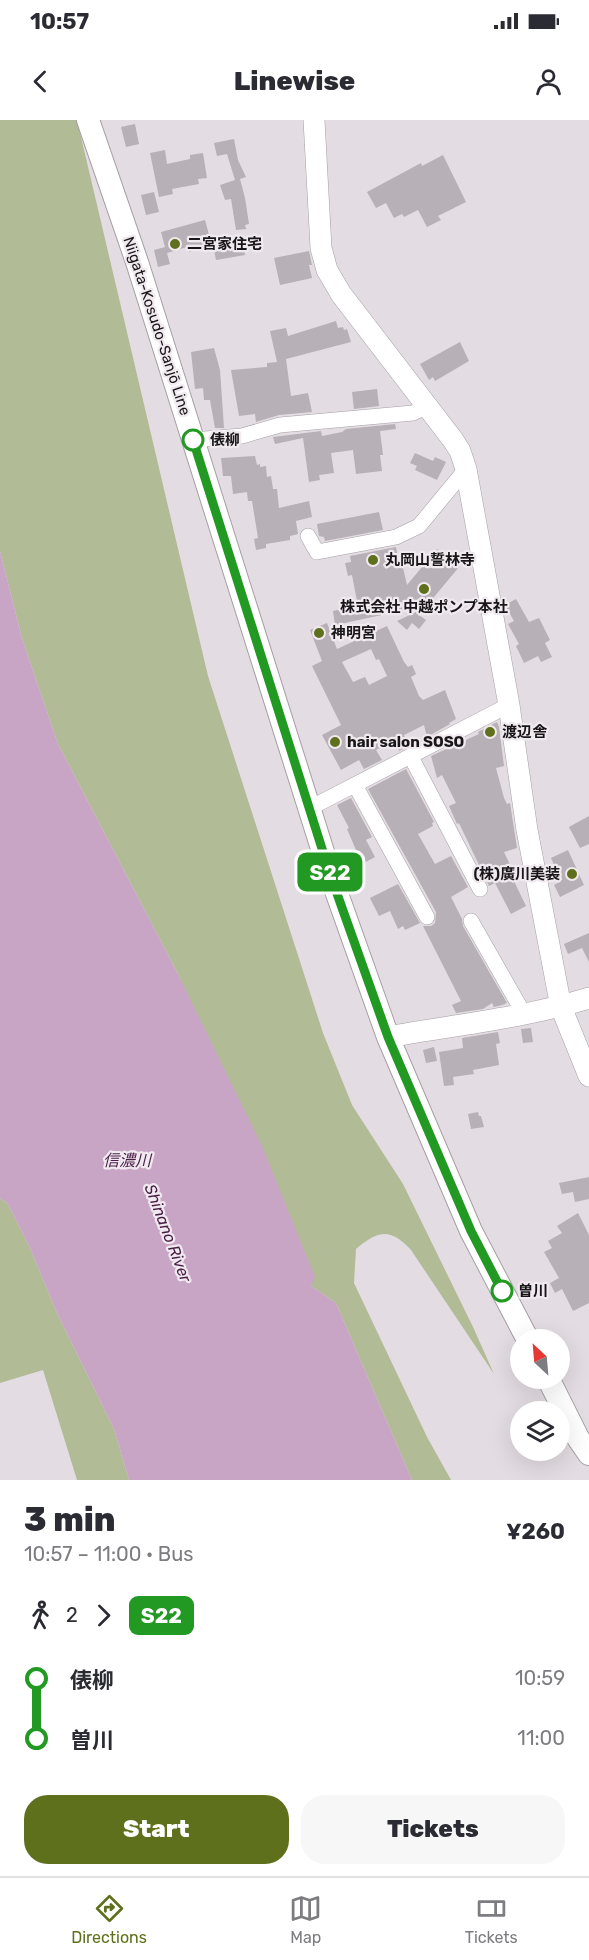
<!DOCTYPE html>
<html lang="en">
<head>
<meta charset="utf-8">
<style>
	body { margin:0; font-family:Rubik,"Noto Sans JP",sans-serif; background:#f7f7f7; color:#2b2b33; height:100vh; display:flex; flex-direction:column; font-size:22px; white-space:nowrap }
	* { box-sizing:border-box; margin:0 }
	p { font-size:20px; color:#7c7c81 }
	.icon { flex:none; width:33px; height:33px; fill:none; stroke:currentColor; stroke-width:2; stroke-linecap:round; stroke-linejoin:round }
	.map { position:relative; height:1360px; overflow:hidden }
	.panel { display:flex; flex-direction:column; background:#fff; flex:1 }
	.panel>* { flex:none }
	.badge { padding:0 12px; border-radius:9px; font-size:21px; line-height:39px }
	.needle { width:39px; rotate:334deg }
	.buttons { position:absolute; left:510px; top:1209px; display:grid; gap:12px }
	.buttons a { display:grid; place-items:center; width:60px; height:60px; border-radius:50%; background:#fff; box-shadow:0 6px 24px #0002; font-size:30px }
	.map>.badge { position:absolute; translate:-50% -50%; box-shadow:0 0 0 3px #fff }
	.legs { display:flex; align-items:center; gap:9px; height:66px; padding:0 24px; font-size:20px }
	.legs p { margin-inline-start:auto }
	.headline { display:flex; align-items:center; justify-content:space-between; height:102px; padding:0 24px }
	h1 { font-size:33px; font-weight:800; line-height:45px }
	.cta { display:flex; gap:12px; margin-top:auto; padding:12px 24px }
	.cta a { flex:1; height:69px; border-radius:24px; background:#5f701c; color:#fff; font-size:24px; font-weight:800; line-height:69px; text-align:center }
	.cta a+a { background:#f7f7f7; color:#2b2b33 }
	ul { padding:0 24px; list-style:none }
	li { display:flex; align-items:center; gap:21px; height:60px; font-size:22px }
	li i { display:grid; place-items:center; width:9px; height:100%; margin:0 8px; background:currentColor }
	li i::after { content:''; width:15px; height:15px; margin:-8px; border:4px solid; border-radius:50%; background:#fff }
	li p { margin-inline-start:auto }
	li:first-child i { background:linear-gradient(#0000 50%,currentColor 0) }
	li:last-child i { background:linear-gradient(currentColor 50%,#0000 0) }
	.status { display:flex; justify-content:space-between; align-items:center; height:42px; padding:0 30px; background:#fff; direction:ltr }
	.status svg { height:16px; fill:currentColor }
	header { display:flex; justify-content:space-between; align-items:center; height:78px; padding:0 24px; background:#fff; font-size:27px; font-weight:800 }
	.tab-bar { display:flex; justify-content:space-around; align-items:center; height:84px; border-top:2px solid #e1e1e2; background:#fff; font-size:16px; color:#7c7c81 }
	.tab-bar a { display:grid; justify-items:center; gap:3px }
	.tab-bar .current { color:#5f701c }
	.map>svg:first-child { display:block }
	.green { fill:#b1bb96 }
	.water { fill:#c9a5c5 }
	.building { fill:#b7b0b6; fill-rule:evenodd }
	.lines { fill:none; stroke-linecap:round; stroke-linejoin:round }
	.street-casing { stroke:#a59fa4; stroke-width:16 }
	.secondary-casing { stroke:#a59fa4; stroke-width:22 }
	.primary-casing { stroke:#a59fa4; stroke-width:24 }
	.street { stroke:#fff; stroke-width:15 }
	.secondary { stroke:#fff; stroke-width:21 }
	.primary { stroke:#fff; stroke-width:22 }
	.line-1-casing { stroke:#fff; stroke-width:14 }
	.line-1 { stroke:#292; stroke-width:9 }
	.poi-dot { fill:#5f701c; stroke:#f0e9ef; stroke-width:2 }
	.stop-1-dot { fill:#fff; stroke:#292; stroke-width:3 }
	.labels { text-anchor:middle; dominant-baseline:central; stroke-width:4.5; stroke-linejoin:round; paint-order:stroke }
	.poi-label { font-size:15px; font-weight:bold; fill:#181618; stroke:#f0e9ef; text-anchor:start }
	.street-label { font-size:15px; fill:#181618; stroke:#f0e9ef }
	.stop-label { font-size:15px; font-weight:bold; fill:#181618; stroke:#f0e9ef; text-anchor:start }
	.water-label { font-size:16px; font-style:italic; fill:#491d47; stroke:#f0e9ef }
</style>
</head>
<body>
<div class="status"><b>10:57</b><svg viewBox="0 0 49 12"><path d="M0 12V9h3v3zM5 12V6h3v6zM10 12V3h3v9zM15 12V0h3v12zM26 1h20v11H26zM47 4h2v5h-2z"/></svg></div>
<header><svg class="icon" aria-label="back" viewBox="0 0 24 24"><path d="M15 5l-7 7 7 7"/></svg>Linewise<svg class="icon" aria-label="person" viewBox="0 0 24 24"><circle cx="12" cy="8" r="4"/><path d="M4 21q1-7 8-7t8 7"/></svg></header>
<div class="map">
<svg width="589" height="1360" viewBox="0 0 589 1360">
	<rect width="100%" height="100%" fill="#e3dce2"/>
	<g class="green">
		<path d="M 0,0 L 77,0 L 208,556 L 323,913 L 352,985 L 403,1064 L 473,1207 L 494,1254 L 411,1130 C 390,1108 379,1110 356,1129 L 354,1163 L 427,1317 L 451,1360 L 412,1360 L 336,1183 L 311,1166 L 178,854 L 58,624 L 22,518 L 0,431 Z"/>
		<path d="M 0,1078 L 8,1084 L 30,1128 L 57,1193 L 114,1309 L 129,1360 L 77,1360 L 43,1250 L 0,1263 Z"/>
	</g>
	<path class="water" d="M 0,431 L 22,518 L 58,624 L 178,854 L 263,1028 L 315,1157 L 311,1166 L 336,1183 L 412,1360 L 129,1360 L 114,1309 L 57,1193 L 30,1128 L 8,1084 L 0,1078 Z"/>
	<g class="building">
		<path d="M 135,4 L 139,24 L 126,27 L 121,7 Z"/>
		<path d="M 234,19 L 238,40 L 246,57 L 240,59 L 245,78 L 249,104 L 245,105 L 246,109 L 236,110 L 231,79 L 225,80 L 220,65 L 235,60 L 227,34 L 217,36 L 214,23 Z"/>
		<path d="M 165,30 L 167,44 L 190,39 L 190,35 L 203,33 L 207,58 L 198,59 L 199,64 L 172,69 L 173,74 L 159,77 L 150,33 Z"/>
		<path d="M 443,35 L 466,82 L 438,96 L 441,100 L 427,107 L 418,90 L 404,97 L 402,94 L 394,98 L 386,83 L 376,88 L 367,72 L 421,43 L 422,46 Z"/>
		<path d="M 154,72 L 159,92 L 146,95 L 141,75 Z"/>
		<path d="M 205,100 L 212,126 L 189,132 L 187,127 L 167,133 L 170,144 L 158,147 L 154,130 L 165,127 L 161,112 Z"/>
		<path d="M 242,120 L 245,135 L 216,140 L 213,125 Z"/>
		<path d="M 309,131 L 312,145 L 309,145 L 312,158 L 280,165 L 274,138 Z"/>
		<path d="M 336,201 L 338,208 L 343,207 L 344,210 L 347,209 L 351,222 L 286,239 L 291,276 L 308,273 L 312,292 L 279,295 L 256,302 L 255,294 L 239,296 L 231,250 L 267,247 L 267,243 L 277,242 L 270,211 L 286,208 L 288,216 Z"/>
		<path d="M 460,222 L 469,241 L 435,261 L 433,257 L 429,260 L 420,244 Z"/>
		<path d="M 214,228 L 220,250 L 224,308 L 215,308 L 210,280 L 204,280 L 203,268 L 195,269 L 191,232 Z"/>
		<path d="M 377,269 L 379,286 L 354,289 L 352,272 Z"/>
		<path d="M 395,304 L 396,309 L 380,311 L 383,335 L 380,335 L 382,351 L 356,354 L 353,330 L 331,333 L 334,353 L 319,355 L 320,360 L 309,362 L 303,318 L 275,324 L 273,317 L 321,311 L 322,316 L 342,312 L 346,309 Z"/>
		<path d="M 415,333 L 433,341 L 435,337 L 446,342 L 437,360 L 415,350 L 417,346 L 410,343 Z"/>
		<path d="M 255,336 L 257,345 L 260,344 L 260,347 L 266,346 L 267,357 L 271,356 L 273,369 L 277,369 L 279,388 L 309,381 L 312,397 L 296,401 L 298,414 L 290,416 L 290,420 L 266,424 L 266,428 L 256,430 L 254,419 L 258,418 L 252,381 L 248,381 L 247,372 L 233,374 L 231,356 L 223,356 L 221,338 Z"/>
		<path d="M 379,392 L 383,410 L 325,421 L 324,417 L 319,416 L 317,404 Z"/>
		<path d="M 396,427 L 398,439 L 401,439 L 407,465 L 437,429 L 459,447 L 419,495 L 426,500 L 419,509 L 412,503 L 407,510 L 397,501 L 416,492 L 415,488 L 388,494 L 377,485 L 382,495 L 335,505 L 333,491 L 356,486 L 355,481 L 357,481 L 352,455 L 348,456 L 345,443 L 351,442 L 350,436 Z"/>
		<path d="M 516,479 L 529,502 L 539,498 L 550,520 L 545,523 L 552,537 L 541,542 L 538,536 L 524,543 L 516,526 L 519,524 L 508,504 L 514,501 L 505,485 Z"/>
		<path d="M 327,503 L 337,529 L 387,506 L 404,542 L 408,547 L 412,545 L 416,554 L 411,557 L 419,576 L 423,580 L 445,570 L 456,599 L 449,603 L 450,604 L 427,617 L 424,605 L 404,615 L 409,626 L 399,631 L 394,620 L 376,630 L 382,640 L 364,649 L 359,640 L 341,650 L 322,615 L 341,605 L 312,546 L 322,541 L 310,510 ZM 371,529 L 376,540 L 379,539 L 387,556 L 369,565 L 365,557 L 353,562 L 342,542 Z"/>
		<path d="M 497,602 L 499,607 L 504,646 L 496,648 L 504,678 L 507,684 L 510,683 L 517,728 L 504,732 L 513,751 L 510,753 L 526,786 L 511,794 L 495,763 L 489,766 L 459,703 L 457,704 L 449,686 L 456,683 L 442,655 L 437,658 L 431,636 L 479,614 L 478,612 Z"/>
		<path d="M 406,649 L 434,702 L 432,703 L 433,706 L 418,714 L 435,744 L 451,736 L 468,767 L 451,777 L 462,799 L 463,806 L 507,883 L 502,885 L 494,887 L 492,883 L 483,889 L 456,893 L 452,885 L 461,881 L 423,806 L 431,806 L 435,803 L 436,792 L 368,669 Z"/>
		<path d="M 351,678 L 372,717 L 366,720 L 375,737 L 362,744 L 347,709 L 349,708 L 337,685 Z"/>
		<path d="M 589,696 L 589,724 L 580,728 L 569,707 Z"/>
		<path d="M 568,730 L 584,765 L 560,777 L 554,765 L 561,761 L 551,738 Z"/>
		<path d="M 398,764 L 420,803 L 405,810 L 403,806 L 398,809 L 390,791 L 379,796 L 370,778 Z"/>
		<path d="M 589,813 L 589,842 L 582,828 L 568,834 L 564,824 Z"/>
		<path d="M 531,908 L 533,922 L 523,923 L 521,909 Z"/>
		<path d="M 498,912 L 500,923 L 496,924 L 499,945 L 473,950 L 474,954 L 453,957 L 454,965 L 444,966 L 439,932 L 463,928 L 462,918 Z"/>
		<path d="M 434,927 L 437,941 L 426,943 L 423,930 Z"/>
		<path d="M 478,992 L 479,996 L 481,996 L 484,1007 L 471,1009 L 468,994 Z"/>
		<path d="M 589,1057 L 589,1079 L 575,1082 L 573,1072 L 562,1074 L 559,1063 Z"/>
		<path d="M 578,1093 L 589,1115 L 589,1183 L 573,1191 L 562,1169 L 555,1173 L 550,1163 L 559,1158 L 544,1132 L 552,1128 L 548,1121 L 562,1113 L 557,1106 Z"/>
	</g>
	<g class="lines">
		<defs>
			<g id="street">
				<path d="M 193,320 L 242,316 L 280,305 L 413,293 L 427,286"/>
				<path d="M 308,416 L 317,432 L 396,417 L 419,406 L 466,349"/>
				<path d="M 411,637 L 480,769"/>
				<path d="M 355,665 L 427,797"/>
				<path d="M 310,688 L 509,585"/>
				<path d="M 471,801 L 524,894"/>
			</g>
			<g id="secondary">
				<path d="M 314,0 L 321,128 L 327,150 L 341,174 L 453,320 L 460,331 L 466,349 L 509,585 L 527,710 L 561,887 L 589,956"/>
				<path d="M 388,917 C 455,905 524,898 589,878"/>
			</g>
			<g id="primary">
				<path d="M 88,0 L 137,142 L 330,754 L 388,917 L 471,1111 L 528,1220"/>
				<path d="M 548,1258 L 578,1318 L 589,1334"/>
			</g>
		</defs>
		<use href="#street" class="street-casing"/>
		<use href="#secondary" class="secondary-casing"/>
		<use href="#primary" class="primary-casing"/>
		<use href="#street" class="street"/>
		<use href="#secondary" class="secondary"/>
		<use href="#primary" class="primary"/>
	</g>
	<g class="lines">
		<defs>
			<path id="line-1" d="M 193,320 L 330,754 L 388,917 L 471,1111 L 502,1171"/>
		</defs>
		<use href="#line-1" class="line-1-casing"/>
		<use href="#line-1" class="line-1"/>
	</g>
	<g class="poi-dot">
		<circle cx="175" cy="124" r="6"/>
		<circle cx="373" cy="440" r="6"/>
		<circle cx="424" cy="469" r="6"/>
		<circle cx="319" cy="513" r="6"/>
		<circle cx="490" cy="612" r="6"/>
		<circle cx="335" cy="622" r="6"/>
		<circle cx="572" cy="754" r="6"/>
	</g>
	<g class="stop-1-dot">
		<circle cx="193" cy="320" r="10"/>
		<circle cx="502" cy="1171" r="10"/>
	</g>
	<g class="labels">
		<g class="poi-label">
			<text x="187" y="124">二宮家住宅</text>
			<text x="385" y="440">丸岡山誓林寺</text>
			<text x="424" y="487" text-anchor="middle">株式会社 中越ポンプ本社</text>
			<text x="331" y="513">神明宮</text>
			<text x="502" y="612">渡辺舎</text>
			<text x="347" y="622">hair salon SOSO</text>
			<text x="560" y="754" text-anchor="end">(株)廣川美装</text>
		</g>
		<g class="street-label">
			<text transform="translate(157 206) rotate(72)">Niigata-Kosudo-Sanjō Line</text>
		</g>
		<g class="stop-label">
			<text x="210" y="320">俵柳</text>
			<text x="518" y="1171">曽川</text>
		</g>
		<g class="water-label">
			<text x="127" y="1040">信濃川</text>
			<text transform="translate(168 1113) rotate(69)">Shinano River</text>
		</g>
	</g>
</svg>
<div class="buttons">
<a><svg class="needle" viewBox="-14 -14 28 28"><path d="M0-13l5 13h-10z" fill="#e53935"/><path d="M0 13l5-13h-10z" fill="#7c7c81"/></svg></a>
<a><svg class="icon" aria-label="layers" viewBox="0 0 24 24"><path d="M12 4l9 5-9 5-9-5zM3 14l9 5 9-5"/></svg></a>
</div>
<b class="badge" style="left:330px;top:752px;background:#292;color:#fff">S22</b>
</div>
<section class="panel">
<div class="headline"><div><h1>3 min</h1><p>10:57 – 11:00 · Bus</p></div><b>¥260</b></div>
<div class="legs"><svg class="icon" aria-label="walk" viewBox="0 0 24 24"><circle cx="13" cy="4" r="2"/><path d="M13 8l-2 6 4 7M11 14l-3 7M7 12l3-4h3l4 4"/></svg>2<svg class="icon" aria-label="forward" viewBox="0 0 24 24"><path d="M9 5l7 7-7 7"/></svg><b class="badge" style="background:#292;color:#fff">S22</b></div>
<ul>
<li><i style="color:#292"></i><b>俵柳</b><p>10:59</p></li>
<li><i style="color:#292"></i><b>曽川</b><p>11:00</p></li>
</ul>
<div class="cta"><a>Start</a><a>Tickets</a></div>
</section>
<nav class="tab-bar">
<a class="current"><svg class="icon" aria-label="directions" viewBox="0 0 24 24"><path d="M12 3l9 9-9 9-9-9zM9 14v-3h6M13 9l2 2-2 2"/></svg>Directions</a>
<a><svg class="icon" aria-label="map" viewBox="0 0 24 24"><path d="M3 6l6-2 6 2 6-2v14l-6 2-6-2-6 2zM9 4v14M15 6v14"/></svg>Map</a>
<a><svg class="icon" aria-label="tickets" viewBox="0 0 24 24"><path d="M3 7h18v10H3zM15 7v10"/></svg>Tickets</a>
</nav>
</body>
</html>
